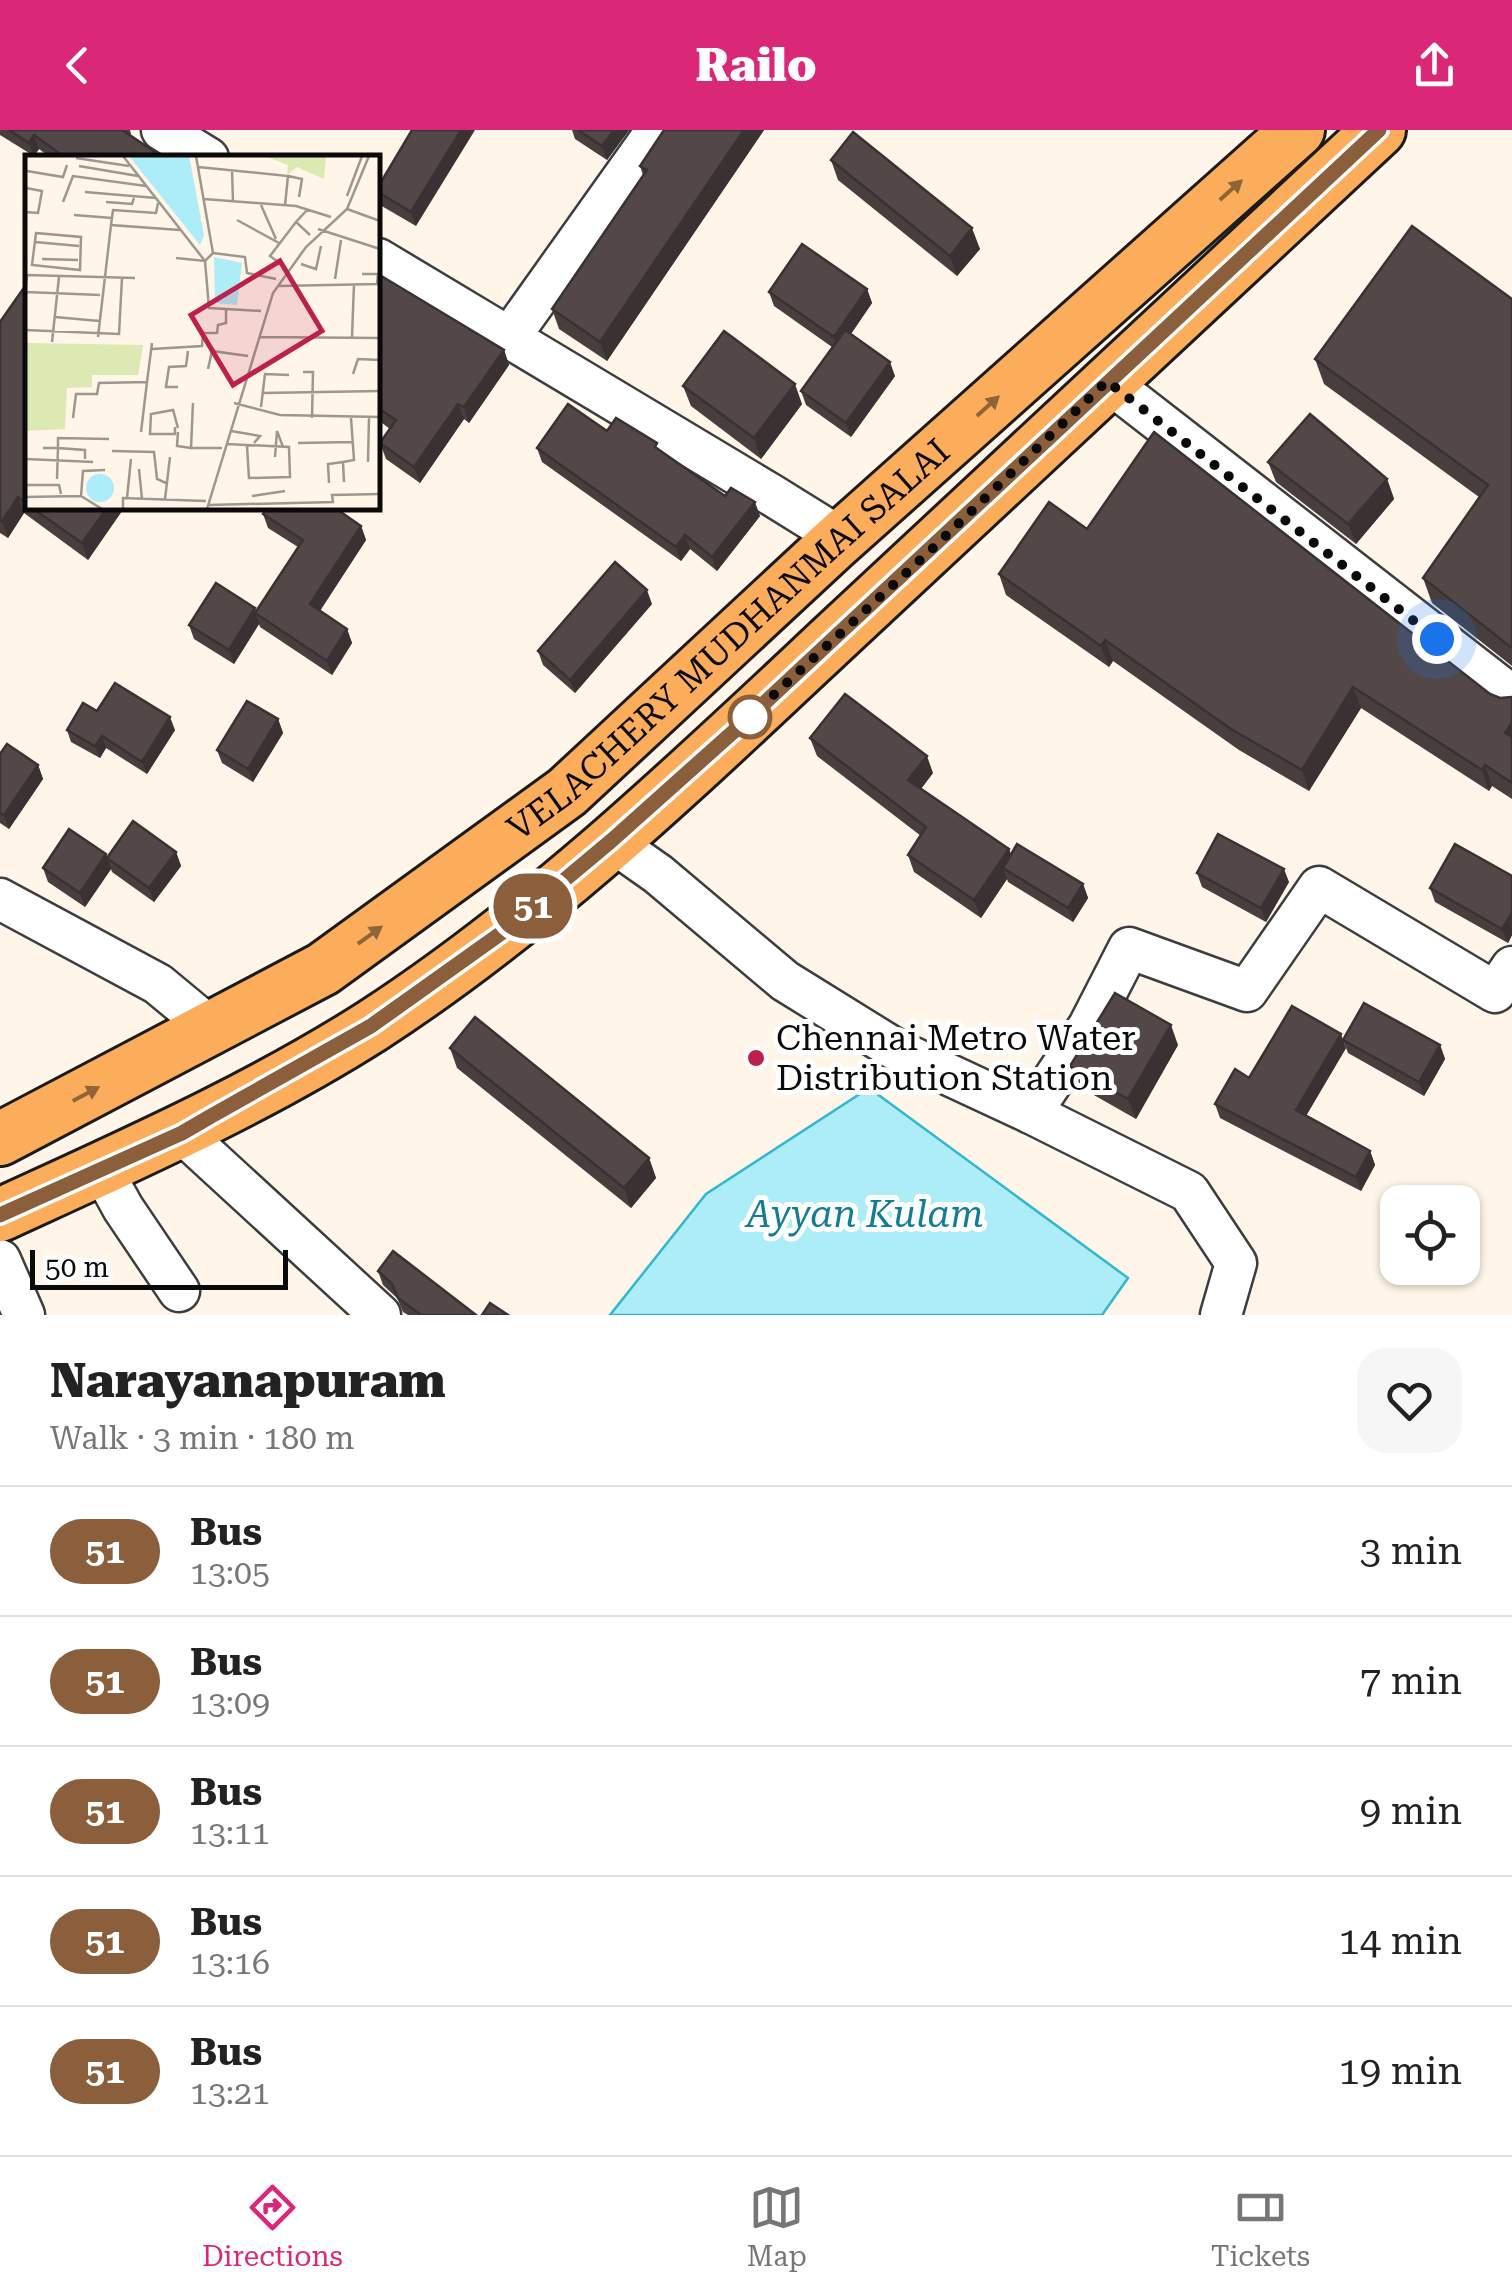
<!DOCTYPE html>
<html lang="en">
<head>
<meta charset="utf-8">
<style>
	body { margin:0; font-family:"Roboto Serif",serif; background:#f6f6f6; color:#222; height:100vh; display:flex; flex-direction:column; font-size:38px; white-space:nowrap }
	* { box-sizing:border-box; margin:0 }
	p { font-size:32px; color:#767676 }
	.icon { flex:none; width:55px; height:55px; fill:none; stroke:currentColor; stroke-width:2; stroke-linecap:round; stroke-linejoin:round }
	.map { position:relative; height:1185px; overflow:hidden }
	.sheet { display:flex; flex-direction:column; background:#fff; flex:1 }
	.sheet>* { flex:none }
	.badge { padding:0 20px; border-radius:32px; font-size:35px; line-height:65px }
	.fabs { position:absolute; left:1380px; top:1055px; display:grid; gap:20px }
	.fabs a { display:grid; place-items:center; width:100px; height:100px; border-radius:20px; background:#fff; box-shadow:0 2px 8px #0004; font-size:50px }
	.scale { position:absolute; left:30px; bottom:25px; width:258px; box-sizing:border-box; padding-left:10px; border:5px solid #0a0a0a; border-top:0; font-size:28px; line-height:35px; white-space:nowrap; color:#0a0a0a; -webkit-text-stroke:8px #fff; paint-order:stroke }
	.you { position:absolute; width:50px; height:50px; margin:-25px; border:8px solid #fff; border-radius:50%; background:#1a73e8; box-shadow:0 0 0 15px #1a73e833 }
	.map>.badge { position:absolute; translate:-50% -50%; box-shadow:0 0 0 5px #fff }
	.round { display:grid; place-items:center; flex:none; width:105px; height:105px; border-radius:30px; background:#f6f6f6 }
	.headline { display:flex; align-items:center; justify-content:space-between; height:170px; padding:0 50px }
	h1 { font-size:48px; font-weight:800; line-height:75px }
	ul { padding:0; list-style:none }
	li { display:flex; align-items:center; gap:30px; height:130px; padding:0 50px; border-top:2px solid #e0e0e0 }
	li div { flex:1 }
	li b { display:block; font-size:38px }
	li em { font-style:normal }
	li .badge { min-width:110px; font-weight:700; text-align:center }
	header { display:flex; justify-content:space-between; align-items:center; height:130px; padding:0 50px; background:#db2777; color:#fff; font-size:45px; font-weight:800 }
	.tab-bar { display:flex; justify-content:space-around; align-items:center; height:140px; border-top:2px solid #e0e0e0; background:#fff; font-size:28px; color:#767676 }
	.tab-bar a { display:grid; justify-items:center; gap:5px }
	.tab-bar .on { color:#db2777 }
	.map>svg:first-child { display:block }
	.water { fill:#acedf7; stroke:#31b7cf; stroke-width:2.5 }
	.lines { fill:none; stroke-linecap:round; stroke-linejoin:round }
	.minor-casing { stroke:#3d3d3d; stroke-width:45 }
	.major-casing { stroke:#1b1b1b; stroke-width:58 }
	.minor { stroke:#fff; stroke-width:40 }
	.major { stroke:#fcad5b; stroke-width:52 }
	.wall { fill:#473e3d }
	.shaded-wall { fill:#3a3232 }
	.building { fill:#534847; stroke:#3a3232; stroke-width:2.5 }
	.oneway { fill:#8f6437 }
	.line-casing { stroke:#fff; stroke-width:22 }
	.line { stroke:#8b5e3c; stroke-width:15 }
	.walk { stroke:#0a0a0a; stroke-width:10; stroke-dasharray:0 18 }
	.stop-dot { fill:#fff; stroke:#8b5e3c; stroke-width:5 }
	.poi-dot { fill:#bc214e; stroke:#fff; stroke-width:4 }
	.labels { text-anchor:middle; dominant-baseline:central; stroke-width:10; stroke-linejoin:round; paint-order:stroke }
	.street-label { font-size:35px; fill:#0a0a0a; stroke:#fff }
	.poi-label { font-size:35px; fill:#0a0a0a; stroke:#fff; text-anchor:start }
	.water-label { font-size:38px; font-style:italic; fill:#137d96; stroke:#fff }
	.inset-road { fill:none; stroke:#9d978f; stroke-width:2.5 }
	.view { fill:#bc214e; fill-opacity:0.15; stroke:#bc214e; stroke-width:5 }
	.inset-edge { fill:none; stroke:#0a0a0a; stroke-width:5 }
</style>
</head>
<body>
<header><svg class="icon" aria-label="back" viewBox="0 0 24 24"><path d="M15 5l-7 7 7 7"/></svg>Railo<svg class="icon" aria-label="share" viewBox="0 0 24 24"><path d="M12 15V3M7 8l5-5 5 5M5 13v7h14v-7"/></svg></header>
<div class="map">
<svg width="1512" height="1185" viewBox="0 0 1512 1185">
	<rect width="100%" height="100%" fill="#fff5e8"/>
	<path class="water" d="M 869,958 L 1128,1148 L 1102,1185 L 610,1185 L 706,1064 Z"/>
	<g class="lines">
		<defs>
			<g id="minor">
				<path d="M 162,0 L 208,28"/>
				<path d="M 378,129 L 770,364 L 828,400 L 834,414"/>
				<path d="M 509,208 L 657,0"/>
				<path d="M 1107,251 L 1512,566"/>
				<path d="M 611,711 L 658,744 L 785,851 L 898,921 L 1031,983 L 1189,1062 L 1236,1133 L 1221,1185"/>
				<path d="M 0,769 L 158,854 L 211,898"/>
				<path d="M 1031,983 L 1089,896 L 1129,818 L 1247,861 L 1319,757 L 1495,862 L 1512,837"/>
				<path d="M 182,1003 L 380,1185"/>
				<path d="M 101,1038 L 123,1078 L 179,1161"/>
				<path d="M 0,1130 L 24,1185"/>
			</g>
			<g id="major">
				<path id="s1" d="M 0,1009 L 323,839 L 567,662 L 834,414 L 1298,0"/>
				<path d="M 0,1085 C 126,1027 254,971 372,896 C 540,787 688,645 834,508 C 1016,339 1197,169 1379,0"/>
			</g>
		</defs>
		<use href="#minor" class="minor-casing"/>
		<use href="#major" class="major-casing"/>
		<use href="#minor" class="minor"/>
		<use href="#major" class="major"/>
	</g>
	<g class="wall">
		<path d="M 0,0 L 130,0 L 131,4 L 130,5 L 164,28 L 51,28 L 39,19 L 34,26 L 0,5 Z"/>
		<path d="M 412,0 L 416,96 L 380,75 L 378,67 L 378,57 Z"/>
		<path d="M 572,0 L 629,0 L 607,30 L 575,9 Z"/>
		<path d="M 664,0 L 764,0 L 607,231 L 559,199 L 552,179 L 643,45 L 640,36 Z"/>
		<path d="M 831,30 L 980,119 L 957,146 L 838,50 Z"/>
		<path d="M 378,144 L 504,220 L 509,235 L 469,293 L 464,289 L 420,353 L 386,329 L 380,313 L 390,299 L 378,290 Z"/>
		<path d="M 28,152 L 28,378 L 124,378 L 88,430 L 24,383 L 8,408 L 0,403 L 0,192 Z"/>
		<path d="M 867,159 L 872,173 L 851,204 L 895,246 L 851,307 L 806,275 L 801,261 L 832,217 L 774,176 L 769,162 Z"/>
		<path d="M 1512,169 L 1512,536 L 1432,473 L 1423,448 L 1479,367 L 1324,254 L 1315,229 Z"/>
		<path d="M 683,256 L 802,274 L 761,329 L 691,276 Z"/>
		<path d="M 607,301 L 660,320 L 725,366 L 760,386 L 717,441 L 690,419 L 681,431 L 542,332 L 537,318 Z"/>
		<path d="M 1268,332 L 1387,349 L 1394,369 L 1356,414 L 1276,352 Z"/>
		<path d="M 263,384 L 361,396 L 366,410 L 320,481 L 347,499 L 352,513 L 332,545 L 260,497 L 259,494 L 234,534 L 194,509 L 189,495 L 256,481 L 298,417 L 268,398 Z"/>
		<path d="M 1087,399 L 1500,568 L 1512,567 L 1512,669 L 1492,656 L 1489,661 L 1361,578 L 1309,661 L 1239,620 L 1113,531 L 1109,537 L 1006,465 L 999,444 Z"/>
		<path d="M 652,474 L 575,563 L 543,535 L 538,521 Z"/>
		<path d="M 97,581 L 175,600 L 147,644 L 106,618 L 100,628 L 71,612 L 67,600 Z"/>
		<path d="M 278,589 L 283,603 L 253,652 L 222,633 L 217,620 Z"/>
		<path d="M 810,608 L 933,643 L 921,658 L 1011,724 L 1083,754 L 1088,768 L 1073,792 L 1008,752 L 1007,749 L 981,788 L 914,742 L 908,725 L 921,706 L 817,626 Z"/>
		<path d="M 0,624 L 38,635 L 43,649 L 9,699 L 0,693 Z"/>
		<path d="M 176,722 L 181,736 L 154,772 L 112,742 L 111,739 L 85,777 L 48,752 L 43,738 L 106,724 L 107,727 Z"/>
		<path d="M 1197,743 L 1289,752 L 1266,792 L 1202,757 Z"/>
		<path d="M 1512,746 L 1512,805 L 1508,813 L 1435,772 L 1430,758 Z"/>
		<path d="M 1343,910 L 1440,915 L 1445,929 L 1424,966 L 1348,923 Z"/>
		<path d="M 1178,915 L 1136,989 L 1078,956 L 1070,936 Z"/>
		<path d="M 450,918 L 649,1028 L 656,1048 L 631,1078 L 457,938 Z"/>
		<path d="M 1346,918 L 1306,986 L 1370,1021 L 1375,1035 L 1361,1061 L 1220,988 L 1215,974 L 1249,948 Z"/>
		<path d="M 378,1141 L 476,1185 L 408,1185 L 403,1182 L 397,1168 L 383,1155 Z"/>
	</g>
	<g class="shaded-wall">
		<path d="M 461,0 L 475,0 L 416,96 L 411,82 Z"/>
		<path d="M 614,0 L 629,0 L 607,30 L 602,16 Z"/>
		<path d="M 744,0 L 764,0 L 607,231 L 600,212 Z"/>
		<path d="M 34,5 L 39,19 L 34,26 L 29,13 Z"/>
		<path d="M 972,98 L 980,119 L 957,146 L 950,126 Z"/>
		<path d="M 867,159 L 872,173 L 839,221 L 834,207 Z"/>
		<path d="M 504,220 L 509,235 L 469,293 L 464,277 Z"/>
		<path d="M 890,232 L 895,246 L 851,307 L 846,293 Z"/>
		<path d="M 795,254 L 802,274 L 761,329 L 754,308 Z"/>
		<path d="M 458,274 L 464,289 L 420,353 L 414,337 Z"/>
		<path d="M 1387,349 L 1394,369 L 1356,414 L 1348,394 Z"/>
		<path d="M 18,367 L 24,383 L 8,408 L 2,391 Z"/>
		<path d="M 755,372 L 760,386 L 717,441 L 712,427 Z"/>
		<path d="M 107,378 L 124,378 L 88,430 L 82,413 Z"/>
		<path d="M 361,396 L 366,410 L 315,488 L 310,474 Z"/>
		<path d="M 685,405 L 690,419 L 681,431 L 676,417 Z"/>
		<path d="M 647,460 L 652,474 L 575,563 L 570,550 Z"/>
		<path d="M 255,478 L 257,484 L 255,483 L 259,494 L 234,534 L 229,520 Z"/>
		<path d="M 347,499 L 352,513 L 332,545 L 327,531 Z"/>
		<path d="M 1105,510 L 1113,531 L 1109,537 L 1101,516 Z"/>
		<path d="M 1353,557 L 1361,578 L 1309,661 L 1302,640 Z"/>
		<path d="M 170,587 L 175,600 L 147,644 L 142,632 Z"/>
		<path d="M 278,589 L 283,603 L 253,652 L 248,639 Z"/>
		<path d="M 1512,593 L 1512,621 L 1505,603 Z"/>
		<path d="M 102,606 L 106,618 L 100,628 L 95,616 Z"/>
		<path d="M 927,626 L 933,643 L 915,667 L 908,650 Z"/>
		<path d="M 38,635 L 43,649 L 9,699 L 4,685 Z"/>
		<path d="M 1485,635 L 1492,656 L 1489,661 L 1482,640 Z"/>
		<path d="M 1009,719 L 1016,736 L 1003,738 L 1007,749 L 981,788 L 974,770 Z"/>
		<path d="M 176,722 L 181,736 L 154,772 L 149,758 Z"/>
		<path d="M 106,724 L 111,739 L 85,777 L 80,763 Z"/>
		<path d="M 1284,739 L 1289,752 L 1266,792 L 1261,778 Z"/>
		<path d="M 1083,754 L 1088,768 L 1073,792 L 1068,778 Z"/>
		<path d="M 1512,783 L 1512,805 L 1508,813 L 1502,799 Z"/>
		<path d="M 1171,895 L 1178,915 L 1136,989 L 1128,969 Z"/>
		<path d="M 1341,904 L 1346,918 L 1301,994 L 1296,980 Z"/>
		<path d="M 1440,915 L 1445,929 L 1424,966 L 1419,952 Z"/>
		<path d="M 1370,1021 L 1375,1035 L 1361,1061 L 1356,1047 Z"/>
		<path d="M 649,1028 L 656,1048 L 631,1078 L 624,1058 Z"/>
	</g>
	<g class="building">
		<path d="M 9,0 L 122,0 L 164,28 L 66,28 L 34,5 L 29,13 Z"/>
		<path d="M 412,0 L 461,0 L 411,82 L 378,62 L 378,57 Z"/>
		<path d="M 578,0 L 614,0 L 602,16 Z"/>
		<path d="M 664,0 L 744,0 L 600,212 L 552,179 L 647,40 L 640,36 Z"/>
		<path d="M 853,2 L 972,98 L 950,126 L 831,30 Z"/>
		<path d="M 1412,96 L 1512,169 L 1512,518 L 1423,448 L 1488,355 L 1315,229 Z"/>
		<path d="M 802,114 L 867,159 L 834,207 L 769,162 Z"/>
		<path d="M 378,144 L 504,220 L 464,277 L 458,274 L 414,337 L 380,313 L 396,290 L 378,278 Z"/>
		<path d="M 28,152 L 28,374 L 18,367 L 2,391 L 0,390 L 0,192 Z"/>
		<path d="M 845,200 L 890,232 L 846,293 L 801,261 Z"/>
		<path d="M 724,201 L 795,254 L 754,308 L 683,256 Z"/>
		<path d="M 568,274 L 607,301 L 616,288 L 657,313 L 655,317 L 725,366 L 731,358 L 755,372 L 712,427 L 685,405 L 676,417 L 537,318 Z"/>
		<path d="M 1310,284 L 1387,349 L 1348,394 L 1268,332 Z"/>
		<path d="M 1154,302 L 1490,564 L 1500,568 L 1512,567 L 1512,593 L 1505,603 L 1512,607 L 1512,653 L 1485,635 L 1482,640 L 1353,557 L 1302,640 L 1231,599 L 1105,510 L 1101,516 L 999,444 L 1049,372 L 1087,399 Z"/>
		<path d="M 32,378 L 107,378 L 82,413 Z"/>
		<path d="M 267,378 L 335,378 L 361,396 L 310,474 L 347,499 L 327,531 L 255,483 L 303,410 L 263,384 Z"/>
		<path d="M 615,432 L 647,460 L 570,550 L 538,521 Z"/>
		<path d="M 216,453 L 255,478 L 229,520 L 189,495 Z"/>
		<path d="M 115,553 L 170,587 L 142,632 L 102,606 L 95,616 L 67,600 L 83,573 L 97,581 Z"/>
		<path d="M 845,564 L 927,626 L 908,650 L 1009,719 L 974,770 L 908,725 L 926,697 L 810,608 Z"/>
		<path d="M 247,571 L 278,589 L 248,639 L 217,620 Z"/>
		<path d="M 7,614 L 38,635 L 4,685 L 0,683 L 0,624 Z"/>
		<path d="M 133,691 L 176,722 L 149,758 L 107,728 Z"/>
		<path d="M 69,699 L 106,724 L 80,763 L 43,738 Z"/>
		<path d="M 1218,704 L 1284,739 L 1261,778 L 1197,743 Z"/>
		<path d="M 1017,714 L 1083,754 L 1068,778 L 1003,738 Z"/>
		<path d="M 1455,714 L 1512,746 L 1512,783 L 1502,799 L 1430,758 Z"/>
		<path d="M 1115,863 L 1171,895 L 1128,969 L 1070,936 Z"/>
		<path d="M 1364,873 L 1440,915 L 1419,952 L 1343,910 Z"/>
		<path d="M 1292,876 L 1341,904 L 1296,980 L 1370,1021 L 1356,1047 L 1215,974 L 1235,939 L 1249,948 Z"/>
		<path d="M 475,887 L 649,1028 L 624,1058 L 450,918 Z"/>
		<path d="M 393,1121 L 476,1185 L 421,1185 L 398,1168 L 392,1154 L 378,1141 Z"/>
		<path d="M 490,1173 L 508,1185 L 482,1185 Z"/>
	</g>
	<defs><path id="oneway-solid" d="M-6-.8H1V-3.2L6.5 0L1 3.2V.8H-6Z" transform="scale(2.5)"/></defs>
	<g class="oneway">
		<use href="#oneway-solid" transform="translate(1231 60) rotate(-42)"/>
		<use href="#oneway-solid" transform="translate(988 276) rotate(-42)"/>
		<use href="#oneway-solid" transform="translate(370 805) rotate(-36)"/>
		<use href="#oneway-solid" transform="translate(86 964) rotate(-28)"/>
	</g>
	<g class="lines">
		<defs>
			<path id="line" d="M 0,1085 L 182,1003 L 213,985 L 371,896 L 500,804 L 611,711 L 742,594 L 1379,0"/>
		</defs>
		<use href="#line" class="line-casing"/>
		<use href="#line" class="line"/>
		<path class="walk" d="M 750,587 L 742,594 L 931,420 L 1107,251 L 1437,509"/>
	</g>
	<circle class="stop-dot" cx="750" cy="587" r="20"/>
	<circle class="poi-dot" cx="756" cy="928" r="10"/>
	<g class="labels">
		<g class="street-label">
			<text stroke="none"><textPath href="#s1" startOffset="888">VELACHERY MUDHANMAI SALAI</textPath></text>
		</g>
		<g class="poi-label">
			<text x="776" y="908">Chennai Metro Water<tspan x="776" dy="40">Distribution Station</tspan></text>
		</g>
		<g class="water-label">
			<text x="865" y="1084">Ayyan Kulam</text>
		</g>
	</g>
	<g transform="translate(25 25)">
		<rect width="355" height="355" fill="#fff5e8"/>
		<path d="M 240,1 L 301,1 L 299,24 L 272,12 L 262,20 L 263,10 ZM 0,182 L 3,188 L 118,190 L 113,220 L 67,220 L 67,232 L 42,233 L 40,274 L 0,276 Z" fill="#dce9b2"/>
		<path d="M 104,1 L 164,1 L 179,80 L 175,90 ZM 189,102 L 217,108 L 212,150 L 190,148 ZM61 333a14 14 0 1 1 28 0a14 14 0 1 1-28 0Z" fill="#acedf7"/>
		<path class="inset-road" d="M 98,1 L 180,106 L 184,153 L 236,156M 51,3 L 104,11M 54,11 L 113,21M 173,12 L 263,21 L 260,50M 207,15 L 208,46M 2,16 L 38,22 L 42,10M 263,21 L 277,24 L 274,42M 60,37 L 131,43M 0,41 L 0,1M 322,41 L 337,1M 179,44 L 271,51 L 306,62M 38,47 L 48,21 L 121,31M 81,47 L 107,49 L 109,43M 133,48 L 131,58 L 88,55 L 86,70 L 155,75M 236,50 L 251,84M 283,54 L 271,67 L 285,80M 322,54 L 355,66M 0,57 L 13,58 L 17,36 L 1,33M 49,60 L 87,63M 212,65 L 254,88M 293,74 L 355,94M 11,78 L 56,82 L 55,115 L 7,110 ZM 10,87 L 54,91M 188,98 L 220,102 L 222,118 L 251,124M 151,103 L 180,106 L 188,98 L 171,1M 17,104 L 53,105M 276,109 L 291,114 L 296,91M 259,111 L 245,101 L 271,67M 310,124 L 316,85M 254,131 L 352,129 L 353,119 L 337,119M 0,137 L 2,120 L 110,123M 0,143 L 1,137 L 75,140M 30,162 L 74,166M 0,175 L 94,179 L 97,123M 73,182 L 86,70M 234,182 L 355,183M 327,182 L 329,129M 27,187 L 34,122M 127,194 L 177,191 L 178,178 L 192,178 L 193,170 L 201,168 L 201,155M 183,214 L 187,196 L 223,201M 278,217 L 288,217 L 287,263M 328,219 L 333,204 L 355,205M 153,232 L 141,232 L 144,212 L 161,211 L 163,196M 238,238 L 355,236M 209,248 L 255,260 L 355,262M 236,252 L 240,219 L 264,220M 48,263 L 51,239 L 72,239 L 74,228 L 122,227 L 127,188M 150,272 L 150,279 L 125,279 L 126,259 L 148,255 L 153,273M 206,276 L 235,281 L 229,288M 116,277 L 122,227M 153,277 L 152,291 L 166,293 L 168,248M 273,288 L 327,287M 202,289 L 264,292 L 265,322 L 224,323 L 222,291M 18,293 L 33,293 L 32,324M 166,293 L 197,293M 87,296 L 129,297 L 132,324 L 141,328M 250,302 L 252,276 L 258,292M 1,304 L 68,307M 60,304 L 60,295 L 33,293 L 33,283 L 84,284M 343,307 L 344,263M 114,314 L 117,344M 319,327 L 318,307 L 329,305 L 326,263M 304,328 L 303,309 L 318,307M 0,330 L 34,330 L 36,339M 56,341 L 58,316 L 80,315M 227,341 L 260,336M 0,342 L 56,341 L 77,354M 102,343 L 106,304M 140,344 L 145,302M 184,350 L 308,347 L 307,340 L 355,339M 98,354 L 98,343 L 181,346M 182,354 L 248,138 L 281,92 L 322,54 L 344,1"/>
		<path class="view" d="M 255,106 L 297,176 L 208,230 L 166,160 Z"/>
		<rect width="355" height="355" class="inset-edge"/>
	</g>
</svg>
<div class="fabs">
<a><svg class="icon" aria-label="locate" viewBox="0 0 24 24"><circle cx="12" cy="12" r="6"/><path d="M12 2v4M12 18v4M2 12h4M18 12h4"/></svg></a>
</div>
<div class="scale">50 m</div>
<div class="you" style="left:1437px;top:509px"></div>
<b class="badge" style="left:533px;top:776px;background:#8b5e3c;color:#fff">51</b>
</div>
<section class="sheet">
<div class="headline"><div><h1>Narayanapuram</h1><p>Walk · 3 min · 180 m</p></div><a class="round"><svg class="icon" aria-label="heart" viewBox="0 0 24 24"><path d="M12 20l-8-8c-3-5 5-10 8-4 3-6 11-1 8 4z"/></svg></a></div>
<ul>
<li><span class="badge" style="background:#8b5e3c;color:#fff">51</span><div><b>Bus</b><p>13:05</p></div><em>3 min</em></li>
<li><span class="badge" style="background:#8b5e3c;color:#fff">51</span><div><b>Bus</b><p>13:09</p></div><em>7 min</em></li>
<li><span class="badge" style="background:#8b5e3c;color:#fff">51</span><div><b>Bus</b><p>13:11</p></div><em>9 min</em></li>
<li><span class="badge" style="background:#8b5e3c;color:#fff">51</span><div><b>Bus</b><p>13:16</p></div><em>14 min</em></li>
<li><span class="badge" style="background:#8b5e3c;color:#fff">51</span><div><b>Bus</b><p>13:21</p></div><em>19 min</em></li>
</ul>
</section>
<nav class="tab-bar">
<a class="on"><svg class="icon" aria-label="directions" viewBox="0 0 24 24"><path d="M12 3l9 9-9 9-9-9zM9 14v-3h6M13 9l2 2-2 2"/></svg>Directions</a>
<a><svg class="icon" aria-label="map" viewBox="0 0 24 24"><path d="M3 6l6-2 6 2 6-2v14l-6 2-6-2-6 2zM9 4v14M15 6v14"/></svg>Map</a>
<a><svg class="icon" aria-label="tickets" viewBox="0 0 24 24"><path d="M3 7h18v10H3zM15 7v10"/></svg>Tickets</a>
</nav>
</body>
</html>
